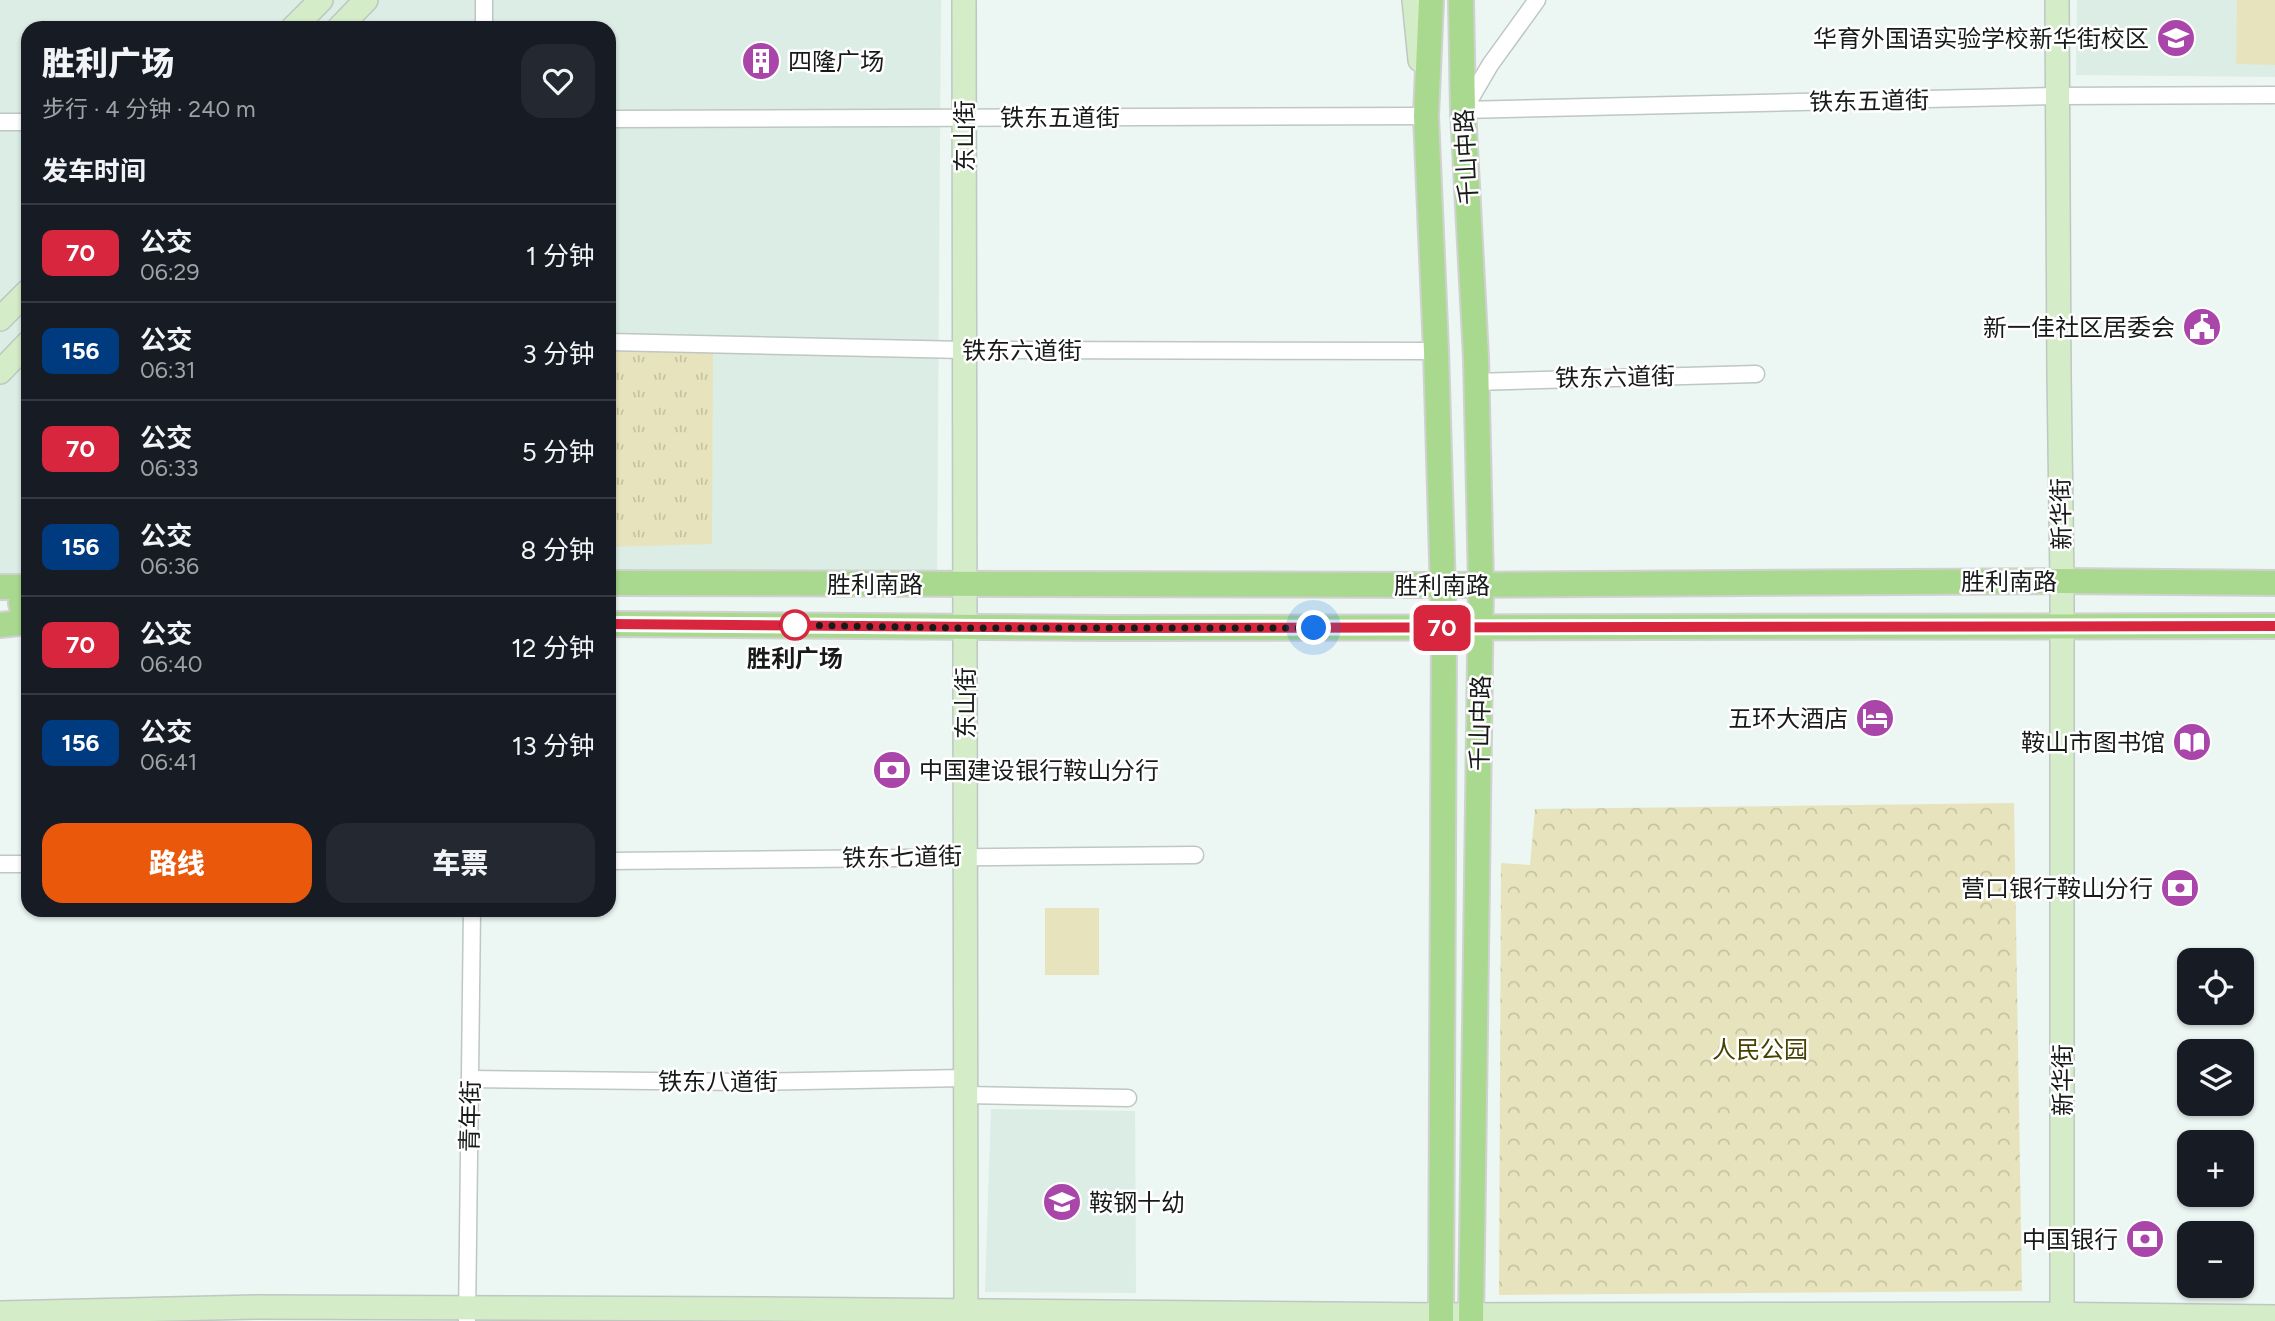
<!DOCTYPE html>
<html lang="zh">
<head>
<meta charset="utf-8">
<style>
	body { margin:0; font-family:Figtree,"Noto Sans SC",sans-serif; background:#242831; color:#f1f3f6; height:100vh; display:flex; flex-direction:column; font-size:26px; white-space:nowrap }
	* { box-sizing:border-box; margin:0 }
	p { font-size:23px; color:#9ea1a6 }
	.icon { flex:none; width:38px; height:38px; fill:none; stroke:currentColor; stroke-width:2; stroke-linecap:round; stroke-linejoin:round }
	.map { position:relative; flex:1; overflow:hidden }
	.drawer { position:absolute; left:21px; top:21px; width:595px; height:896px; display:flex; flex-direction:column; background:#171b24; border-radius:21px; box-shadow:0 2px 5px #0004 }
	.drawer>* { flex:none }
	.badge { padding:0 14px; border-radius:10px; font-size:24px; line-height:46px }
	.tools { position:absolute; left:2177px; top:948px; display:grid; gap:14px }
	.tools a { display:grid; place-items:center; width:77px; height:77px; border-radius:14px; background:#171b24; box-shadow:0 2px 5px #0004; font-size:35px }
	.you { position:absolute; width:35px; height:35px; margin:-18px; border:5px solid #fff; border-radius:50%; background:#1a73e8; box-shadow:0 0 0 10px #1a73e833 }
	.map>.badge { position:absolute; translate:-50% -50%; box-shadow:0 0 0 4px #fff }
	h2 { padding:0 21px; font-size:26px; line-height:63px }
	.round { display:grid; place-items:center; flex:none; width:74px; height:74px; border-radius:21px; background:#242831 }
	.overview { display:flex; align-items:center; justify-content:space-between; height:119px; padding:0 21px }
	h1 { font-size:33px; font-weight:800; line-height:52px }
	.button { display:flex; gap:14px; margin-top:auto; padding:14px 21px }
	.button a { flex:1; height:80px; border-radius:21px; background:#ea580c; color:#fff; font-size:28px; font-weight:800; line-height:80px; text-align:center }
	.button a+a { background:#242831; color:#f1f3f6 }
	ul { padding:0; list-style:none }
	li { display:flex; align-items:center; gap:21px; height:98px; padding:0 21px; border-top:2px solid #363941 }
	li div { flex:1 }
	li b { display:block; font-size:26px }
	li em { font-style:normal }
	li .badge { min-width:77px; font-weight:700; text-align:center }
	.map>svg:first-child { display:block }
	.built { fill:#dbede5 }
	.grass { fill:url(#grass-tufts) }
	.park { fill:url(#park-crowns) }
	.pitch { fill:#e7e4bd }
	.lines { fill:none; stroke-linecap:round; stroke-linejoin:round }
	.street-casing { stroke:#bec7c3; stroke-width:19 }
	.secondary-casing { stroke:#bec7c3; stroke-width:26 }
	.primary-casing { stroke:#d1d1d1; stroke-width:28 }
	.street { stroke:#fff; stroke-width:16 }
	.secondary { stroke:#d4ecc7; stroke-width:23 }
	.primary { stroke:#a9d98e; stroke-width:24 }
	.line-casing { stroke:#fff; stroke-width:16 }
	.line { stroke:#d7263d; stroke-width:10 }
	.walk { stroke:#171a19; stroke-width:7; stroke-dasharray:0 12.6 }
	.stop-dot { fill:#fff; stroke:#d7263d; stroke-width:3.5 }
	.labels { text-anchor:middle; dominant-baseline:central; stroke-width:5; stroke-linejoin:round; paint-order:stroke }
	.poi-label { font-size:24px; fill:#171a19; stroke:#fff; text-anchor:end }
	.street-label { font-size:24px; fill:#171a19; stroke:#fff }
	.stop-label { font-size:24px; font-weight:bold; fill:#171a19; stroke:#fff }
	.park-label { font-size:24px; fill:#484200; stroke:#fff }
</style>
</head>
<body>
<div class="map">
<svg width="2275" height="1321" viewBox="0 0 2275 1321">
	<defs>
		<pattern id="grass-tufts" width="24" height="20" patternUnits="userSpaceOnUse" patternTransform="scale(1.75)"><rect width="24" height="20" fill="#e7e4bd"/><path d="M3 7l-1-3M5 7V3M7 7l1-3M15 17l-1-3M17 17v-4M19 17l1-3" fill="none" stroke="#c5c3a2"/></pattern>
		<pattern id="park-crowns" width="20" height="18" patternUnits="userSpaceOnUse" patternTransform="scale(1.75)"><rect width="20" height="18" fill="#e7e4bd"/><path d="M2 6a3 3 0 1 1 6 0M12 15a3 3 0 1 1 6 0" fill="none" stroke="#c5c3a2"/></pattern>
	</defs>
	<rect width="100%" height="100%" fill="#ecf6f2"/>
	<g class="built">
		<path d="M 0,0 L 941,0 L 937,575 L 609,575 L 609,28 L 28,28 L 28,576 L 0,576 Z"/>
		<path d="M 2077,0 L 2275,0 L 2275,77 L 2076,75 Z"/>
		<path d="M 991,1109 L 1135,1111 L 1136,1293 L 985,1292 Z"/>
	</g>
	<path class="grass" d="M 609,350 L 713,352 L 712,544 L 609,547 Z"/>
	<path class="park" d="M 2014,803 L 2022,1291 L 1499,1295 L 1501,863 L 1530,865 L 1535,809 Z"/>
	<g class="pitch">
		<path d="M 2237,0 L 2275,0 L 2275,65 L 2236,64 Z"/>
		<rect x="1045" y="908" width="54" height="67"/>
	</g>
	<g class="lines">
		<defs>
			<g id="street">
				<path d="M 484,28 L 484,0"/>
				<path d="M 1465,108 L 1490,65 L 1537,0"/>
				<path d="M 1463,110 L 2056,96 L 2275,95"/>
				<path d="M 609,119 L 1426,116"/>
				<path d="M 0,122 L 28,122"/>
				<path d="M 609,342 L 964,350 L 1436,351"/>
				<path d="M 1475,382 L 1756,374"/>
				<path d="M 609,861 L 1195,855"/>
				<path d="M 0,864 L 28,864"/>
				<path d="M 470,1079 L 749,1082 L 965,1078"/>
				<path d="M 966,1095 L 1128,1098"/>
				<path d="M 467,1321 L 472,910"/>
			</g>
			<g id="secondary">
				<path d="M 964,0 L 966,1321"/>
				<path d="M 1414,0 L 1420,60"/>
				<path d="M 2057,0 L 2059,375 L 2062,581 L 2062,1321"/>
				<path d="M 293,28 L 321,0"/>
				<path d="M 339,28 L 366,0"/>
				<path d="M 0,319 L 28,291"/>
				<path d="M 0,372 L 28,343"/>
				<path d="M 0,1313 L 255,1307 L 761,1309 L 1441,1315 L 2034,1314 L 2275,1317"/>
			</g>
			<g id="primary">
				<path d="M 1431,0 L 1426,116 L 1436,351 L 1444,628 L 1441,1321"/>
				<path d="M 1461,0 L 1463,110 L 1476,358 L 1481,584 L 1471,1321"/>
				<path d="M 609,583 L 1441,585 L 2062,581 L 2275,583"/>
				<path d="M 0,587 L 28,587"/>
				<path d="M 28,592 L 21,603 L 23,611 L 28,615"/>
				<path d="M 609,624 L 1107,628 L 2275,626"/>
				<path d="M 0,625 L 28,622"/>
			</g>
		</defs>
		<use href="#street" class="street-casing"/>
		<use href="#secondary" class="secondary-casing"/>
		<use href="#primary" class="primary-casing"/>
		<use href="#street" class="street"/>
		<use href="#secondary" class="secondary"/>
		<use href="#primary" class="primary"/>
	</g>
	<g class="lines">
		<defs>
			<path id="line" d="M 609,624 L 1107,628 L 2275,626"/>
		</defs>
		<use href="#line" class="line-casing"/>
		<use href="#line" class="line"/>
		<path class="walk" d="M 795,625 L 782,625 L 965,628 L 1314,628"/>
	</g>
	<defs>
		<symbol id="school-disc" viewBox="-11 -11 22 22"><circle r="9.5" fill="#aa45aa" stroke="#fff"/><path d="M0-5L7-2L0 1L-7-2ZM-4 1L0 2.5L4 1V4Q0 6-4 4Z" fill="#fff"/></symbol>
		<symbol id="building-disc" viewBox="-11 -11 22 22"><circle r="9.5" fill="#aa45aa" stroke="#fff"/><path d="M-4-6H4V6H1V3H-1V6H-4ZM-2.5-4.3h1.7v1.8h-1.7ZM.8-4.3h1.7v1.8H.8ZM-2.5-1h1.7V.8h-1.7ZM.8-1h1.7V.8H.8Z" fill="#fff"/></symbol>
		<symbol id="civic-disc" viewBox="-11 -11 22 22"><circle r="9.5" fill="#aa45aa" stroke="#fff"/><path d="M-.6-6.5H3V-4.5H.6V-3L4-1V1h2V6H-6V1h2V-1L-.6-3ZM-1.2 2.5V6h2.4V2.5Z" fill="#fff"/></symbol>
		<symbol id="hotel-disc" viewBox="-11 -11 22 22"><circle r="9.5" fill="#aa45aa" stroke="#fff"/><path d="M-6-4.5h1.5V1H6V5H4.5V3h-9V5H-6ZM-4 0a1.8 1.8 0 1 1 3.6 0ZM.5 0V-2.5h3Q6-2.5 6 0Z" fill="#fff"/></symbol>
		<symbol id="library-disc" viewBox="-11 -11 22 22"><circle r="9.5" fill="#aa45aa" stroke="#fff"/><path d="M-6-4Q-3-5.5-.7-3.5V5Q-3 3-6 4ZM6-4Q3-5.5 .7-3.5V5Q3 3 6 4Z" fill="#fff"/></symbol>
		<symbol id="bank-disc" viewBox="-11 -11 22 22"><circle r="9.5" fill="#aa45aa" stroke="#fff"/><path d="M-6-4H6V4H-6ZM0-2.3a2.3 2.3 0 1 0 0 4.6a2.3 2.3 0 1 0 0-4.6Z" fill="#fff"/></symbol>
	</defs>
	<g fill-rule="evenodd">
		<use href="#school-disc" x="2154" y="16" width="44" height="44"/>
		<use href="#building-disc" x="739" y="39" width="44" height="44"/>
		<use href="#civic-disc" x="2180" y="305" width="44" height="44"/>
		<use href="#hotel-disc" x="1853" y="696" width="44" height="44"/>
		<use href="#library-disc" x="2170" y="720" width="44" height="44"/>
		<use href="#bank-disc" x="870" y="748" width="44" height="44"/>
		<use href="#bank-disc" x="2158" y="866" width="44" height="44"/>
		<use href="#school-disc" x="1040" y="1180" width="44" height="44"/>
		<use href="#bank-disc" x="2123" y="1217" width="44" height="44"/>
	</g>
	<circle class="stop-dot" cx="795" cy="625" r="14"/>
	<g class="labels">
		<g class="poi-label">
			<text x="2149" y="38">华育外国语实验学校新华街校区</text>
			<text x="788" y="61" text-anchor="start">四隆广场</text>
			<text x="2175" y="327">新一佳社区居委会</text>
			<text x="1848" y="718">五环大酒店</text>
			<text x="2165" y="742">鞍山市图书馆</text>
			<text x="919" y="770" text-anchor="start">中国建设银行鞍山分行</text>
			<text x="2153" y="888">营口银行鞍山分行</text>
			<text x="1089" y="1202" text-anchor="start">鞍钢十幼</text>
			<text x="2118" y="1239">中国银行</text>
		</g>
		<g class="street-label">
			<text transform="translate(1869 101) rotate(-1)">铁东五道街</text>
			<text x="1060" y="117">铁东五道街</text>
			<text transform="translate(964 136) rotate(-90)">东山街</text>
			<text transform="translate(1466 157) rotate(-93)">千山中路</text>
			<text x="1022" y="350">铁东六道街</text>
			<text transform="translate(1615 377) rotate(-1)">铁东六道街</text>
			<text transform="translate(2061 514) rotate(-91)">新华街</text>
			<text x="2009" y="581">胜利南路</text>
			<text x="875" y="584">胜利南路</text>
			<text x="1442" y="585">胜利南路</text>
			<text transform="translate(965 703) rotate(-90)">东山街</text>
			<text transform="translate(1480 723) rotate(-89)">千山中路</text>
			<text transform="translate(902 857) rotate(-1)">铁东七道街</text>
			<text transform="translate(2062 1080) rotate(-90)">新华街</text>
			<text x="718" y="1081">铁东八道街</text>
			<text transform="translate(470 1116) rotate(-89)">青年街</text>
		</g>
		<g class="stop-label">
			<text x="795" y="658">胜利广场</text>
		</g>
		<g class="park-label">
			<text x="1760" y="1049">人民公园</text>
		</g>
	</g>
</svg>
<div class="tools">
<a><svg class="icon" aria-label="locate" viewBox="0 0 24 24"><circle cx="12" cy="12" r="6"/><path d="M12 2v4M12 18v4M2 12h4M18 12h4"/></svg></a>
<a><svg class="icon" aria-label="layers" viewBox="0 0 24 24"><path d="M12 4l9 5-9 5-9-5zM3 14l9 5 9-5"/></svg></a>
<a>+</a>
<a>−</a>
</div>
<div class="you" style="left:1314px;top:628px"></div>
<b class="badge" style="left:1442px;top:628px;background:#d7263d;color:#fff">70</b>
<section class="drawer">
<div class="overview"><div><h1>胜利广场</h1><p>步行 · 4 分钟 · 240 m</p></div><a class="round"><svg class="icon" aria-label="heart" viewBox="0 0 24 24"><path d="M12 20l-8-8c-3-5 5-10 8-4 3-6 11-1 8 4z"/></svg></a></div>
<h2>发车时间</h2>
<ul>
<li><span class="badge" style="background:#d7263d;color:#fff">70</span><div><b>公交</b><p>06:29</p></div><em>1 分钟</em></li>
<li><span class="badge" style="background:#003b80;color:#fff">156</span><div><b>公交</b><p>06:31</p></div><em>3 分钟</em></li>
<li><span class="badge" style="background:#d7263d;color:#fff">70</span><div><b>公交</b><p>06:33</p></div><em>5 分钟</em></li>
<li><span class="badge" style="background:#003b80;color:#fff">156</span><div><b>公交</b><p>06:36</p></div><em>8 分钟</em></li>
<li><span class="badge" style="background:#d7263d;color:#fff">70</span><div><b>公交</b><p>06:40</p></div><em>12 分钟</em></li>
<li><span class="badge" style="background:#003b80;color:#fff">156</span><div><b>公交</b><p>06:41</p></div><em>13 分钟</em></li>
</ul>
<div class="button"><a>路线</a><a>车票</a></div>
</section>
</div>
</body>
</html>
